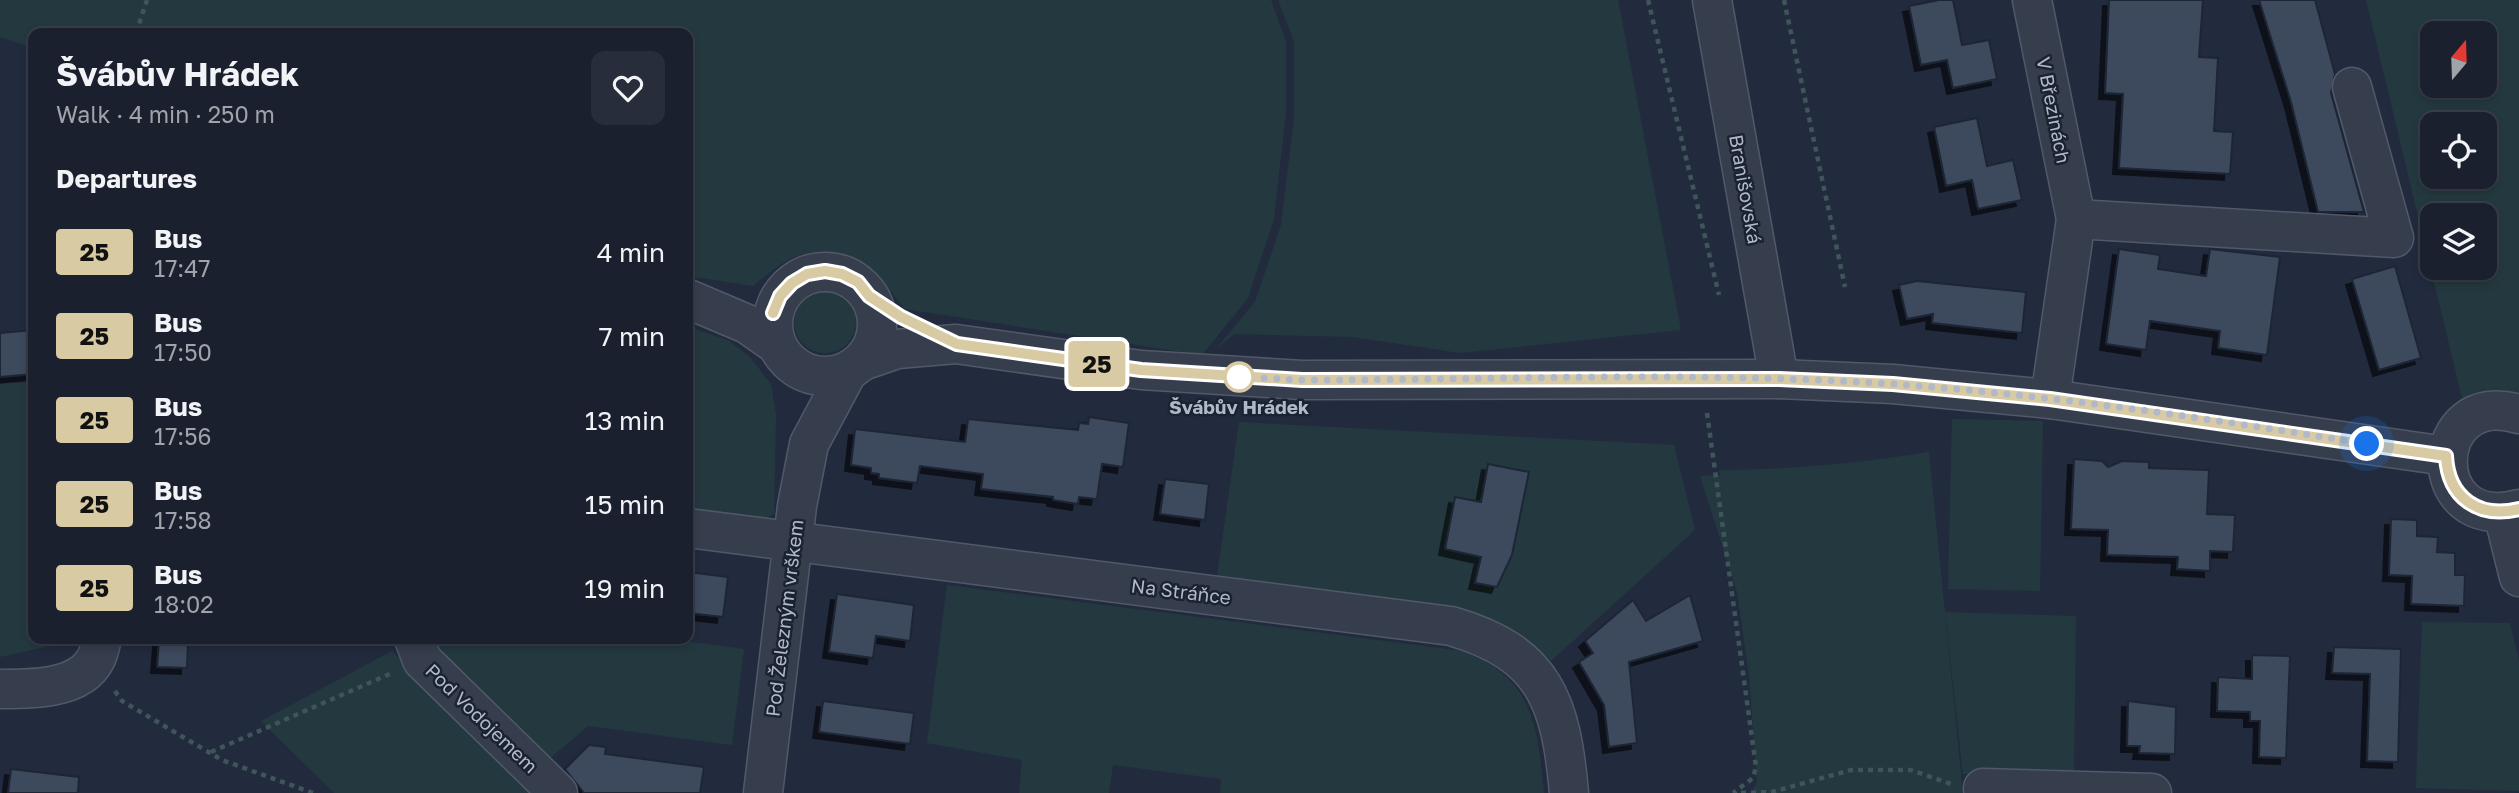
<!DOCTYPE html>
<html lang="en">
<head>
<meta charset="utf-8">
<style>
	body { margin:0; font-family:"Golos Text",sans-serif; background:#272d3a; color:#f1f3f6; height:100vh; display:flex; flex-direction:column; font-size:26px; white-space:nowrap }
	* { box-sizing:border-box; margin:0 }
	p { font-size:23px; color:#9fa3aa }
	.icon { flex:none; width:38px; height:38px; fill:none; stroke:currentColor; stroke-width:2; stroke-linecap:round; stroke-linejoin:round }
	.map { position:relative; flex:1; overflow:hidden }
	.details { position:absolute; left:28px; top:28px; width:665px; height:616px; display:flex; flex-direction:column; background:#1a202e; border-radius:14px; box-shadow:0 4px 10px #0003,0 0 0 2px #383e4a }
	.details>* { flex:none }
	.badge { padding:0 14px; border-radius:5px; font-size:24px; line-height:46px }
	.needle { width:46px; rotate:19deg }
	.fabs { position:absolute; left:2420px; top:21px; display:grid; gap:14px }
	.fabs a { display:grid; place-items:center; width:77px; height:77px; border-radius:14px; background:#1a202e; box-shadow:0 4px 10px #0003,0 0 0 2px #383e4a; font-size:35px }
	.you { position:absolute; width:35px; height:35px; margin:-18px; border:5px solid #fff; border-radius:50%; background:#1a73e8; box-shadow:0 0 0 10px #1a73e833 }
	.map>.badge { position:absolute; translate:-50% -50%; box-shadow:0 0 0 4px #fff }
	h2 { padding:0 28px; font-size:26px; line-height:63px }
	.round { display:grid; place-items:center; flex:none; width:74px; height:74px; border-radius:14px; background:#272d3a }
	.headline { display:flex; align-items:center; justify-content:space-between; height:119px; padding:0 28px }
	h1 { font-size:33px; font-weight:700; line-height:52px }
	ul { padding:0; list-style:none }
	li { display:flex; align-items:center; gap:21px; height:84px; padding:0 28px }
	li div { flex:1 }
	li b { display:block; font-size:26px }
	li em { font-style:normal }
	li .badge { min-width:77px; font-weight:700; text-align:center }
	.map>svg:first-child { display:block }
	.green { fill:#24393f; fill-rule:evenodd }
	.building { fill:#3d495d; stroke:#1d2535; stroke-width:2; filter:url(#shadow) }
	.lines { fill:none; stroke-linecap:round; stroke-linejoin:round }
	.minor-casing { stroke:#515969; stroke-width:41 }
	.path { stroke:#3f5559; stroke-width:4.5; stroke-dasharray:5 5; stroke-linecap:butt }
	.minor { stroke:#363e4e; stroke-width:38 }
	.line-casing { stroke:#fff; stroke-width:16 }
	.line { stroke:#d8caa3; stroke-width:10 }
	.walk { stroke:#b1b9c9; stroke-width:7; stroke-dasharray:0 12.6 }
	.stop-dot { fill:#fff; stroke:#d8caa3; stroke-width:3.5 }
	.labels { text-anchor:middle; dominant-baseline:central; stroke-width:5; stroke-linejoin:round; paint-order:stroke }
	.street-label { font-size:19px; fill:#b1b9c9; stroke:#1b2333 }
	.stop-label { font-size:19px; font-weight:bold; fill:#b1b9c9; stroke:#1b2333 }
</style>
</head>
<body>
<div class="map">
<svg width="2519" height="793" viewBox="0 0 2519 793">
	<defs>
		<filter id="shadow"><feDropShadow dx="-6" dy="6" stdDeviation="0" flood-color="#0009"/></filter>
	</defs>
	<rect width="100%" height="100%" fill="#222b3e"/>
	<g class="green">
		<path d="M 0,0 L 1271,0 L 1286,42 L 1286,112 L 1274,219 L 1248,298 L 1202,355 L 905,309 C 879,275 848,240 800,255 C 783,260 767,275 753,286 L 688,276 L 688,33 L 33,33 L 33,48 L 0,37 Z"/>
		<path d="M 1278,0 L 1618,0 L 1681,330 L 1460,353 L 1353,337 L 1234,334 L 1216,349 L 1255,302 L 1281,225 L 1294,119 L 1294,41 Z"/>
		<path d="M 2366,0 L 2519,0 L 2519,395 C 2498,389 2482,392 2463,402 ZM 2432,33 L 2485,33 L 2485,86 L 2432,86 ZM 2432,124 L 2485,124 L 2485,177 L 2432,177 ZM 2432,215 L 2485,215 L 2485,268 L 2432,268 Z"/>
		<circle cx="825" cy="322" r="31"/>
		<path d="M 688,327 L 728,340 L 750,357 L 771,384 L 776,415 L 774,514 L 761,521 L 688,511 Z"/>
		<path d="M 33,382 L 33,639 L 58,639 L 50,646 L 0,657 L 0,384 Z"/>
		<path d="M 1952,419 L 2043,421 L 2040,591 L 1948,589 Z"/>
		<path d="M 1239,422 L 1674,445 L 1695,530 L 1551,661 C 1519,633 1496,619 1455,607 L 1217,576 Z"/>
		<path d="M 1929,452 L 1963,793 L 1752,793 L 1757,781 L 1749,675 L 1737,592 L 1700,476 L 1720,475 L 1719,470 C 1790,470 1860,463 1929,452 Z"/>
		<path d="M 947,585 L 1463,651 C 1474,657 1487,661 1497,669 C 1538,699 1539,748 1544,793 L 1220,793 L 1221,779 L 1113,765 L 1109,793 L 1019,793 L 1022,760 L 927,743 Z"/>
		<path d="M 1945,612 L 2076,616 L 2074,774 L 1963,774 Z"/>
		<path d="M 2422,622 L 2510,623 L 2519,660 L 2519,791 L 2416,788 Z"/>
		<path d="M 424,639 L 669,639 L 744,649 L 732,745 L 588,726 L 548,760 Z"/>
		<path d="M 392,651 L 535,793 L 334,793 L 261,721 Z"/>
	</g>
	<g class="building">
		<path d="M 1939,0 L 1953,0 L 1962,45 L 1989,40 L 1997,79 L 1953,88 L 1947,60 L 1921,65 L 1909,6 Z"/>
		<path d="M 2109,0 L 2203,0 L 2199,57 L 2218,58 L 2214,131 L 2233,132 L 2230,174 L 2119,168 L 2123,94 L 2105,93 Z"/>
		<path d="M 2259,0 L 2315,0 L 2335,74 L 2331,93 L 2364,212 L 2318,212 L 2291,102 Z"/>
		<path d="M 1977,118 L 1987,166 L 2013,160 L 2022,200 L 1978,209 L 1972,180 L 1946,186 L 1934,127 Z"/>
		<path d="M 2119,249 L 2160,255 L 2158,269 L 2206,276 L 2210,249 L 2280,257 L 2267,355 L 2218,348 L 2220,331 L 2150,321 L 2146,350 L 2106,344 Z"/>
		<path d="M 2395,266 L 2421,358 L 2379,370 L 2352,279 Z"/>
		<path d="M 1917,281 L 2026,292 L 2022,333 L 1932,323 L 1933,314 L 1907,319 L 1899,285 Z"/>
		<path d="M 33,330 L 33,374 L 0,377 L 0,333 Z"/>
		<path d="M 1089,417 L 1129,423 L 1123,467 L 1102,464 L 1097,499 L 1079,497 L 1078,504 L 1053,500 L 1053,497 L 981,489 L 983,474 L 920,466 L 917,483 L 879,478 L 879,474 L 871,473 L 871,468 L 851,465 L 855,429 L 965,442 L 968,419 L 1078,430 L 1079,423 L 1088,424 Z"/>
		<path d="M 2074,459 L 2102,461 L 2108,467 L 2122,461 L 2149,462 L 2149,468 L 2209,470 L 2207,514 L 2235,515 L 2233,552 L 2210,551 L 2210,571 L 2177,569 L 2178,557 L 2107,555 L 2108,530 L 2071,529 Z"/>
		<path d="M 1488,464 L 1529,472 L 1512,555 L 1497,587 L 1475,583 L 1481,557 L 1445,549 L 1455,497 L 1481,502 Z"/>
		<path d="M 1165,479 L 1209,484 L 1205,520 L 1160,514 Z"/>
		<path d="M 2391,519 L 2417,520 L 2417,536 L 2438,537 L 2437,552 L 2455,553 L 2455,575 L 2465,575 L 2464,606 L 2411,604 L 2412,576 L 2389,575 Z"/>
		<path d="M 688,572 L 728,577 L 723,617 L 688,613 Z"/>
		<path d="M 837,594 L 914,605 L 910,641 L 876,636 L 873,658 L 829,652 Z"/>
		<path d="M 1690,595 L 1703,641 L 1629,662 L 1637,743 L 1609,747 L 1604,705 L 1579,662 L 1593,653 L 1585,641 L 1633,600 L 1646,621 Z"/>
		<path d="M 159,641 L 188,643 L 187,668 L 157,667 Z"/>
		<path d="M 2334,647 L 2401,649 L 2398,762 L 2367,761 L 2370,674 L 2332,673 Z"/>
		<path d="M 2252,655 L 2290,656 L 2286,758 L 2259,757 L 2260,721 L 2250,721 L 2250,712 L 2217,711 L 2218,677 L 2252,679 Z"/>
		<path d="M 823,701 L 914,713 L 910,744 L 819,732 Z"/>
		<path d="M 2128,701 L 2176,707 L 2175,754 L 2139,753 L 2140,746 L 2127,746 Z"/>
		<path d="M 589,745 L 606,747 L 605,754 L 704,767 L 700,793 L 584,793 L 565,769 Z"/>
		<path d="M 11,769 L 79,777 L 78,793 L 8,793 Z"/>
	</g>
	<g class="lines">
		<defs>
			<g id="minor">
				<path d="M 1712,0 L 1779,379"/>
				<path d="M 2032,0 L 2076,219 L 2050,399"/>
				<path d="M 2076,219 L 2394,238 L 2352,87"/>
				<circle cx="825" cy="324" r="52"/>
				<path d="M 688,299 L 747,324 L 777,345"/>
				<path d="M 862,361 L 897,349 L 956,344 L 1141,370 L 1302,380 L 1779,379 L 1893,384 L 2050,399 L 2446,456"/>
				<path d="M 2519,414 C 2426,386 2422,535 2519,509"/>
				<path d="M 2503,513 L 2519,577"/>
				<path d="M 688,528 L 1451,626 C 1545,653 1561,702 1569,793"/>
				<path d="M 414,639 L 422,660 L 558,793"/>
				<path d="M 0,689 C 29,689 79,690 95,660 C 99,654 100,645 102,639"/>
				<path d="M 1983,788 L 2152,793"/>
				<path d="M 763,793 L 797,506 L 809,444 L 848,371"/>
			</g>
		</defs>
		<use href="#minor" class="minor-casing"/>
		<g class="path">
			<path d="M 1648,0 L 1719,295"/>
			<path d="M 1784,0 L 1845,287"/>
			<path d="M 136,33 L 147,0"/>
			<path d="M 1707,413 L 1756,767 L 1753,778 L 1733,793"/>
			<path d="M 115,691 L 122,701 L 222,760 L 313,793"/>
			<path d="M 211,752 L 392,673"/>
			<path d="M 1741,793 L 1772,792 L 1851,770 L 1911,770 L 1951,784"/>
		</g>
		<use href="#minor" class="minor"/>
	</g>
	<g class="lines">
		<defs>
			<path id="line" d="M 773,313 L 780,296 L 792,283 L 807,274 L 825,271 L 842,274 L 858,282 L 869,296 L 901,317 L 957,344 L 1141,370 L 1302,380 L 1779,379 L 1893,384 L 2050,399 L 2446,456 C 2448,498 2479,519 2519,509"/>
		</defs>
		<use href="#line" class="line-casing"/>
		<use href="#line" class="line"/>
		<path class="walk" d="M 1239,377 L 1302,380 C 1498,380 1697,371 1893,384 C 2052,395 2210,419 2367,444"/>
	</g>
	<circle class="stop-dot" cx="1239" cy="377" r="14"/>
	<g class="labels">
		<g class="street-label">
			<text transform="translate(2054 110) rotate(79)">V Březinách</text>
			<text transform="translate(1746 189) rotate(80)">Branišovská</text>
			<text transform="translate(1181 591) rotate(7)">Na Stráňce</text>
			<text transform="translate(784 618) rotate(-83)">Pod Železným vrškem</text>
			<text transform="translate(482 718) rotate(44)">Pod Vodojemem</text>
		</g>
		<g class="stop-label">
			<text x="1239" y="406">Švábův Hrádek</text>
		</g>
	</g>
</svg>
<div class="fabs">
<a><svg class="needle" viewBox="-14 -14 28 28"><path d="M0-13l5 13h-10z" fill="#e53935"/><path d="M0 13l5-13h-10z" fill="#9fa3aa"/></svg></a>
<a><svg class="icon" aria-label="locate" viewBox="0 0 24 24"><circle cx="12" cy="12" r="6"/><path d="M12 2v4M12 18v4M2 12h4M18 12h4"/></svg></a>
<a><svg class="icon" aria-label="layers" viewBox="0 0 24 24"><path d="M12 4l9 5-9 5-9-5zM3 14l9 5 9-5"/></svg></a>
</div>
<div class="you" style="left:2367px;top:444px"></div>
<b class="badge" style="left:1097px;top:364px;background:#d8caa3;color:#111">25</b>
<section class="details">
<div class="headline"><div><h1>Švábův Hrádek</h1><p>Walk · 4 min · 250 m</p></div><a class="round"><svg class="icon" aria-label="heart" viewBox="0 0 24 24"><path d="M12 20l-8-8c-3-5 5-10 8-4 3-6 11-1 8 4z"/></svg></a></div>
<h2>Departures</h2>
<ul>
<li><span class="badge" style="background:#d8caa3;color:#111">25</span><div><b>Bus</b><p>17:47</p></div><em>4 min</em></li>
<li><span class="badge" style="background:#d8caa3;color:#111">25</span><div><b>Bus</b><p>17:50</p></div><em>7 min</em></li>
<li><span class="badge" style="background:#d8caa3;color:#111">25</span><div><b>Bus</b><p>17:56</p></div><em>13 min</em></li>
<li><span class="badge" style="background:#d8caa3;color:#111">25</span><div><b>Bus</b><p>17:58</p></div><em>15 min</em></li>
<li><span class="badge" style="background:#d8caa3;color:#111">25</span><div><b>Bus</b><p>18:02</p></div><em>19 min</em></li>
</ul>
</section>
</div>
</body>
</html>
